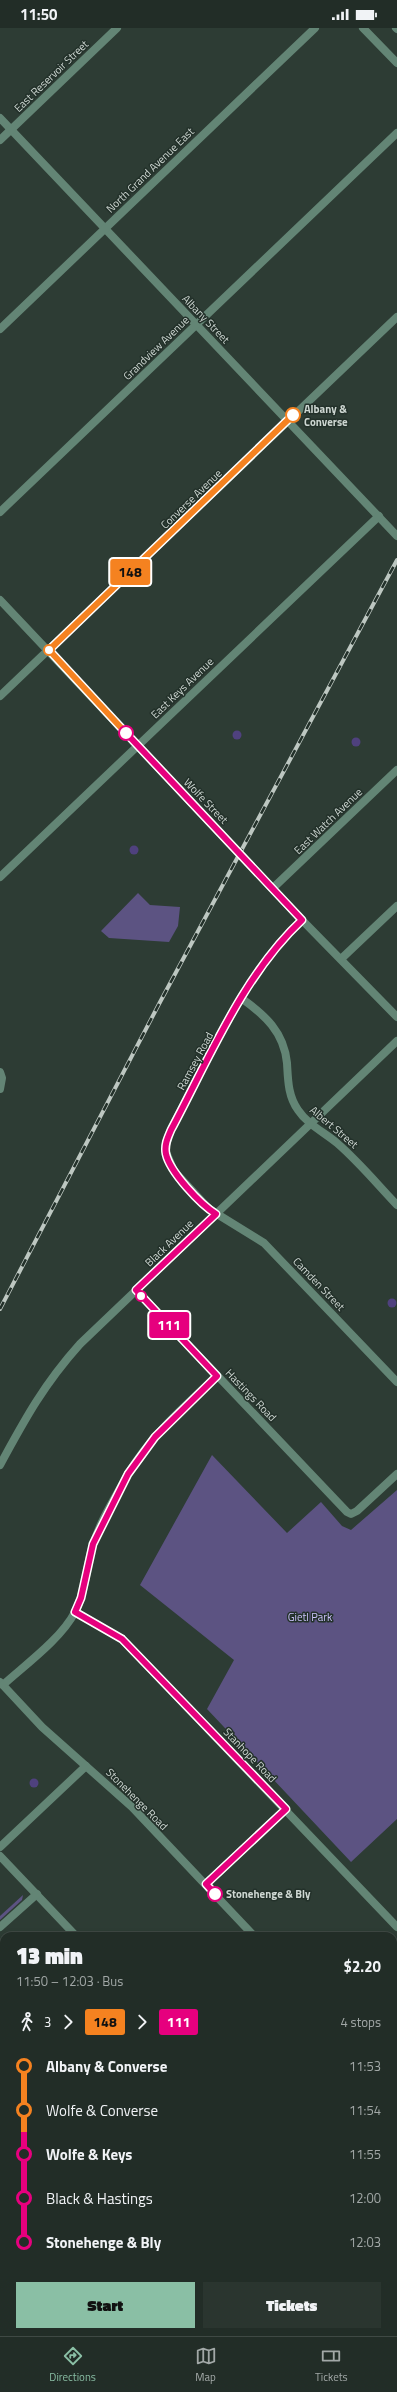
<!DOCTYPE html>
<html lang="en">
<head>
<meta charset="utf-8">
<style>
	body { margin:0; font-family:"Titillium Web",sans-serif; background:#2a352f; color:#f1f3f6; height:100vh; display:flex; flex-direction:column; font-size:15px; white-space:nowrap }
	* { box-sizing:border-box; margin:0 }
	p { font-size:13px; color:#a2a8a7 }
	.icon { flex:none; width:22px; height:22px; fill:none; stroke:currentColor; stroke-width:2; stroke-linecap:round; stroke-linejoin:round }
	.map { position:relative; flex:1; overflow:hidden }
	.side { position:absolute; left:0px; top:1904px; width:397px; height:404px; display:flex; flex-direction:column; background:#222d27; border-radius:12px 12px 0 0; box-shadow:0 2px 6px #0003,0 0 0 1px #3f4944 }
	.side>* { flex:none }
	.badge { padding:0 8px; border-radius:3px; font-size:14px; line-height:26px }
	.map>.badge { position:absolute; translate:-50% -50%; box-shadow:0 0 0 2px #fff }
	.legs { display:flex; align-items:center; gap:6px; height:44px; padding:0 16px; font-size:13px }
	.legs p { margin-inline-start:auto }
	.summary { display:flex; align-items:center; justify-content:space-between; height:68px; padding:0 16px }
	h1 { font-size:22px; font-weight:800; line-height:30px }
	.primary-button { display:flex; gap:8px; margin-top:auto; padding:8px 16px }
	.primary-button a { flex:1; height:46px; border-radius:0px; background:#8abfa5; color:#111; font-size:16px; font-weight:800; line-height:46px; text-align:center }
	.primary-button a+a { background:#2a352f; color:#f1f3f6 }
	ul { padding:0 16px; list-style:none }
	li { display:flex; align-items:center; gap:14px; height:44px; font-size:15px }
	li i { display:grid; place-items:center; width:6px; height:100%; margin:0 5px; background:currentColor }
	li i::after { content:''; width:10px; height:10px; margin:-5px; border:3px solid; border-radius:50%; background:#222d27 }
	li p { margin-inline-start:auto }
	li:first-child i { background:linear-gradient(#0000 50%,currentColor 0) }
	li:last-child i { background:linear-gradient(currentColor 50%,#0000 0) }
	.status { display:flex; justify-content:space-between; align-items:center; height:28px; padding:0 20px; background:#222d27; direction:ltr }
	.status svg { height:11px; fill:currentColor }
	.tab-bar { display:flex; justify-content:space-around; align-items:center; height:56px; border-top:1px solid #3f4944; background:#222d27; font-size:11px; color:#a2a8a7 }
	.tab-bar a { display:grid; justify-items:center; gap:2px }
	.tab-bar .current { color:#8abfa5 }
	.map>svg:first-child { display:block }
	.green { fill:#5c5382 }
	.water { fill:#4f417e }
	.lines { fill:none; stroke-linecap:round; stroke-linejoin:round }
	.minor { stroke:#638575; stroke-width:8 }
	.rail-casing { stroke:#bdc7c1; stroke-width:4 }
	.rail { stroke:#23312a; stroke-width:2.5; stroke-dasharray:8; stroke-linecap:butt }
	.line-1-casing { stroke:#fff; stroke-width:9 }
	.line-2-casing { stroke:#fff; stroke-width:9 }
	.line-1 { stroke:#f58220; stroke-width:6 }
	.line-2 { stroke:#e6007e; stroke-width:6 }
	.stop-1-dot { fill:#fff; stroke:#f58220; stroke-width:2 }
	.stop-2-dot { fill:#fff; stroke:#e6007e; stroke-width:2 }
	.labels { text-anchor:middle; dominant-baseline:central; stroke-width:3; stroke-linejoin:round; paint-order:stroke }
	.street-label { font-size:11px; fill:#ced7d2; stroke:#23312a }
	.stop-label { font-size:11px; font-weight:bold; fill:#ced7d2; stroke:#23312a; text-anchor:start }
	.park-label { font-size:11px; fill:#cbc2fa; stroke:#23312a }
</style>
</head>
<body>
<div class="status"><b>11:50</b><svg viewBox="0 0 49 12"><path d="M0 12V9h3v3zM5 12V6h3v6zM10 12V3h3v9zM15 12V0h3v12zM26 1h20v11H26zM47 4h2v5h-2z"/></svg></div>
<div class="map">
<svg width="397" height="2308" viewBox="0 0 397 2308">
	<rect width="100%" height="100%" fill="#2d3c34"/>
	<g class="green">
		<path d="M 138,865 L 150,877 L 180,879 L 178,898 L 169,914 L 109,910 L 101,903 Z"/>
		<path d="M 212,1427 L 287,1505 L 321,1474 L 342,1498 L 351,1502 L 397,1462 L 397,1791 L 351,1834 L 207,1681 L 234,1632 L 140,1557 Z"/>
		<path d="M 23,1867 L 22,1872 L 0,1892 L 0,1888 Z"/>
	</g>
	<g class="water">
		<circle cx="237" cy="707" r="4.5"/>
		<circle cx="356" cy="714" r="4.5"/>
		<circle cx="134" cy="822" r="4.5"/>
		<circle cx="392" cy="1275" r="4.5"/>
		<circle cx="34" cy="1755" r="4.5"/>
	</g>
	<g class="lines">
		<g class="minor">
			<path d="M 363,0 L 397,35"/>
			<path d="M 396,0 L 397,1"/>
			<path d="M 0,90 L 397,508"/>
			<path d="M 0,112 L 117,0"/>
			<path d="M 0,301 L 315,0"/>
			<path d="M 0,484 L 397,105"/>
			<path d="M 0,572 L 302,892 L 397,989"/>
			<path d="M 0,668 L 397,289"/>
			<path d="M 0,849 L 379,488"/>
			<path d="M 273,860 L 397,742"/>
			<path d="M 302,892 C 244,946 208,1032 171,1101 L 166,1115 L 166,1124 L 174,1143 L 209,1181 L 264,1215 L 397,1354"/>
			<path d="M 341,931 L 397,878"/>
			<path d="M 241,970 C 265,987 284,1004 287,1035 C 288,1052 288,1068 298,1082 C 308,1097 324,1104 337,1115 C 359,1134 377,1156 397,1177"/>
			<path d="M 0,1044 L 2,1050 L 0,1061"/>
			<path d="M 136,1262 L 347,1484 L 351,1486 L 357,1483 L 397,1446"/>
			<path d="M 0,1437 C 25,1391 44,1356 80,1316 L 397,1013"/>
			<path d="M 75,1584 L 122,1611 L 397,1899"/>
			<path d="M 0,1654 L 42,1699 L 132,1779 L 254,1908"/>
			<path d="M 3,1657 C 25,1637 61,1611 75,1584 C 86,1563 86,1539 93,1517 C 100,1493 116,1468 128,1446 C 150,1408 185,1378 217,1348"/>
			<path d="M 0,1819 L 86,1738"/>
			<path d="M 0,1828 L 76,1908"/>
			<path d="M 206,1856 L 286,1781"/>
			<path d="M 0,1899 L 37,1866"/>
			<path d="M 0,2054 L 4,2051"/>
			<path d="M 393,2071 L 397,2076"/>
			<path d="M 0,2207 L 4,2203"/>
			<path d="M 393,2238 L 397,2242"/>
			<path d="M 63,2308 L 68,2304"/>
			<path d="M 250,2308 L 255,2304"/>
		</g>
		<defs>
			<path id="rail" d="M 0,1281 L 159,976 L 397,532"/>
		</defs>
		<use href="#rail" class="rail-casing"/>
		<use href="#rail" class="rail"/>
	</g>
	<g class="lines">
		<defs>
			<path id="line-1" d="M 126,705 L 49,622 L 293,387"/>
			<path id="line-2" d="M 126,705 L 302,892 C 243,947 209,1031 171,1102 C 168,1109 164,1117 166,1126 C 170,1144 200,1176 216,1186 L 136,1262 L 217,1348 L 155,1409 L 128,1446 L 93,1516 L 81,1570 L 75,1584 L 122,1611 L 286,1781 L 206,1856 L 215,1866"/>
		</defs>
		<use href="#line-1" class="line-1-casing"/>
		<use href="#line-2" class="line-2-casing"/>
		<use href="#line-1" class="line-1"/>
		<use href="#line-2" class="line-2"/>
	</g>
	<g class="stop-1-dot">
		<circle cx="293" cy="387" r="7"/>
		<circle cx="49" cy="622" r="5"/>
	</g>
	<g class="stop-2-dot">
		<circle cx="126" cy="705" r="7"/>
		<circle cx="141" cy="1268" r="5"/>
		<circle cx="215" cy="1866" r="7"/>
	</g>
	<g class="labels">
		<g class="street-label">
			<text transform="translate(51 48) rotate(-44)">East Reservoir Street</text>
			<text transform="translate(150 142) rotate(-44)">North Grand Avenue East</text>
			<text transform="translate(206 291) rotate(46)">Albany Street</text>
			<text transform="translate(156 320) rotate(-44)">Grandview Avenue</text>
			<text transform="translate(191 471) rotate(-44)">Converse Avenue</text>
			<text transform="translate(182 660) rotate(-44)">East Keys Avenue</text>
			<text transform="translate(206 773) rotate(46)">Wolfe Street</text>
			<text transform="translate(328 793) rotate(-44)">East Watch Avenue</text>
			<text transform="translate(195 1033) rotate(-62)">Ramsey Road</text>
			<text transform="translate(334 1099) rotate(40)">Albert Street</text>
			<text transform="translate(169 1215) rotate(-44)">Black Avenue</text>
			<text transform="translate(319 1256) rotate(46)">Camden Street</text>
			<text transform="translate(251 1367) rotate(46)">Hastings Road</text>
			<text transform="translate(250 1727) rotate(46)">Stanhope Road</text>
			<text transform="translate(137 1771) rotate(45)">Stonehenge Road</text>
		</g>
		<g class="stop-label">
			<text x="304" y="381">Albany &amp;<tspan x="304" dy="13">Converse</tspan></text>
			<text x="226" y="1866">Stonehenge &amp; Bly</text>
		</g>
		<g class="park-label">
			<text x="310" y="1589">Gietl Park</text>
		</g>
	</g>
</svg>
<b class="badge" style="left:130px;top:544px;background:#f58220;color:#111">148</b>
<b class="badge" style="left:169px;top:1297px;background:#e6007e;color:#fff">111</b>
<section class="side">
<div class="summary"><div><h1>13 min</h1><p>11:50 – 12:03 · Bus</p></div><b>$2.20</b></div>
<div class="legs"><svg class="icon" aria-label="walk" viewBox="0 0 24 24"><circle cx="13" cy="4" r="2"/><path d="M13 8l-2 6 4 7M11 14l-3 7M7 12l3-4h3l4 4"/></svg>3<svg class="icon" aria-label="forward" viewBox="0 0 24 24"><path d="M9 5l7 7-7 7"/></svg><b class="badge" style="background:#f58220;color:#111">148</b><svg class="icon" aria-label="forward" viewBox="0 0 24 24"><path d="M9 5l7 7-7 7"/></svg><b class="badge" style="background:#e6007e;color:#fff">111</b><p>4 stops</p></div>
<ul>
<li><i style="color:#f58220"></i><b>Albany &amp; Converse</b><p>11:53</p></li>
<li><i style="color:#f58220"></i><span>Wolfe &amp; Converse</span><p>11:54</p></li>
<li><i style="color:#e6007e"></i><b>Wolfe &amp; Keys</b><p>11:55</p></li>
<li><i style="color:#e6007e"></i><span>Black &amp; Hastings</span><p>12:00</p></li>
<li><i style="color:#e6007e"></i><b>Stonehenge &amp; Bly</b><p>12:03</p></li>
</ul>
<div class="primary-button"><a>Start</a><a>Tickets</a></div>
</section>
</div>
<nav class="tab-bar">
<a class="current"><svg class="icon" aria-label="directions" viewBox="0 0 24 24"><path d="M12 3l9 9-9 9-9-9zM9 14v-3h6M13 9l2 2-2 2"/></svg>Directions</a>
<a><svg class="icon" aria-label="map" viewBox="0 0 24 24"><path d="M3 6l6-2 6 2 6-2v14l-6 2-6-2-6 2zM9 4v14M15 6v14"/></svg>Map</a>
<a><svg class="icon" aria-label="tickets" viewBox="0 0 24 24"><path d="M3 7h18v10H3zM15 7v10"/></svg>Tickets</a>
</nav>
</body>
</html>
